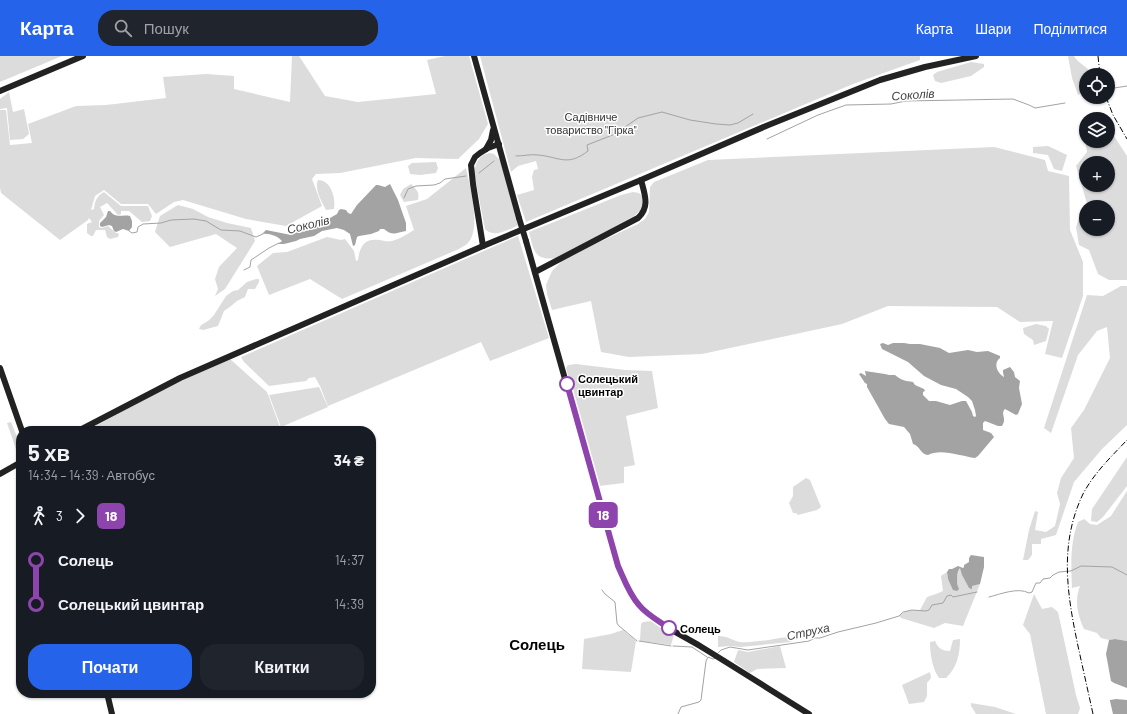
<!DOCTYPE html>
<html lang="uk">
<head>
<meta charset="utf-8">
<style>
	body { margin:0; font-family:Barlow,sans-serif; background:#20242c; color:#f1f3f6; height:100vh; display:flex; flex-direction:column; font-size:15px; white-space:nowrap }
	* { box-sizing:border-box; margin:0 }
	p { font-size:13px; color:#9ea1a6 }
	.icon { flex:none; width:22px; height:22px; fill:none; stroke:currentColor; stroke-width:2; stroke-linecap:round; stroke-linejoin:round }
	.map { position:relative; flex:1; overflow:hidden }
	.side { position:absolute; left:16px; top:370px; width:360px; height:272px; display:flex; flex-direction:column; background:#171b24; border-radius:16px; box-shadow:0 1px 3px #0004 }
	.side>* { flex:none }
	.badge { padding:0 8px; border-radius:6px; font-size:14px; line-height:26px }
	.tools { position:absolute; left:1079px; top:12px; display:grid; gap:8px }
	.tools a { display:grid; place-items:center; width:36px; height:36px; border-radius:50%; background:#171b24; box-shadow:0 1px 3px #0004; font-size:20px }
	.map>.badge { position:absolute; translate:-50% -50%; box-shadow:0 0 0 2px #fff }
	.legs { display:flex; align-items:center; gap:6px; height:44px; padding:0 12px; font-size:13px }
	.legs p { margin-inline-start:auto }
	.summary { display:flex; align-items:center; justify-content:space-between; height:68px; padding:0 12px }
	h1 { font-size:22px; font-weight:700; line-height:30px }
	.button { display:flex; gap:8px; margin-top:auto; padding:8px 12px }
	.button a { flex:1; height:46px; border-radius:16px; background:#2563eb; color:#fff; font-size:16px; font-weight:700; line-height:46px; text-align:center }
	.button a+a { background:#20242c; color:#f1f3f6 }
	ul { padding:0 12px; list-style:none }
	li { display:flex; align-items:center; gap:14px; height:44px; font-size:15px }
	li i { display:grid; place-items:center; width:6px; height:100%; margin:0 5px; background:currentColor }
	li i::after { content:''; width:10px; height:10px; margin:-5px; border:3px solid; border-radius:50%; background:#171b24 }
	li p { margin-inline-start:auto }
	li:first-child i { background:linear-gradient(#0000 50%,currentColor 0) }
	li:last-child i { background:linear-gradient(currentColor 50%,#0000 0) }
	header { display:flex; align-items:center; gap:24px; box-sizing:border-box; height:56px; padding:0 20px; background:#2563eb; color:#fff }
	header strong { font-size:19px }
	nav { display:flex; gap:22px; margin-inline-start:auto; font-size:14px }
	.search { width:280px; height:36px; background:#20242c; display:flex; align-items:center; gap:10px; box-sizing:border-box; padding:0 14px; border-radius:16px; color:#9ea1a6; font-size:15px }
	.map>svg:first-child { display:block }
	.green { fill:#dcdcdc; fill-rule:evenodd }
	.water { fill:#a3a3a3 }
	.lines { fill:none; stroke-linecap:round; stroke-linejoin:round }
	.stream { stroke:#a3a3a3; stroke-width:1 }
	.secondary { stroke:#222; stroke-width:6 }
	.rail { stroke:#000; stroke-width:1; stroke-dasharray:6 2 1 2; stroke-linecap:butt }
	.secondary-bridge { stroke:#222; stroke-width:6 }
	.line-1-casing { stroke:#fff; stroke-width:9 }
	.line-1 { stroke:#8e44ad; stroke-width:6 }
	.stop-1-dot { fill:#fff; stroke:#8e44ad; stroke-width:2 }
	.labels { text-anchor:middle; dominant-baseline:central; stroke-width:3; stroke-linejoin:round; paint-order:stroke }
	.park-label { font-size:11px; fill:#333; stroke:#fff }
	.stop-label { font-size:11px; font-weight:bold; fill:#000; stroke:#fff; text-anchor:start }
	.water-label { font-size:12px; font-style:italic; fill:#444; stroke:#fff }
	.district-label { font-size:15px; font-weight:bold; fill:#000; stroke:#fff }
</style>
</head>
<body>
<header>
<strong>Карта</strong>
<div class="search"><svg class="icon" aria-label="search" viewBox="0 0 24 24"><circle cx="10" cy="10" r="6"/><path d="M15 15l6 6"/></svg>Пошук</div>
<nav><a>Карта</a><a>Шари</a><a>Поділитися</a></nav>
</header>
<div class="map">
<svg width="1127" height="658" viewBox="0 0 1127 658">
	<rect width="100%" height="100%" fill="#fff"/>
	<g class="green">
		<path d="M 0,0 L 62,0 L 0,26 Z"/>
		<path d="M 292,0 L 299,0 L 325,40 L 358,46 L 436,38 L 427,4 L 445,0 L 469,0 L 488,68 L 479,83 L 458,103 L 416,102 L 340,117 L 316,118 L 312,123 L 322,150 L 286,170 L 246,163 L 183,144 L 174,146 L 156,158 L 148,148 L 121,148 L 104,134 L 95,140 L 91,154 L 94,153 C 95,144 97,140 104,136 L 121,150 L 148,150 L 152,160 L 150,165 L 142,166 L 129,155 L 121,155 L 121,158 L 118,159 L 107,147 L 100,151 L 104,159 L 99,165 L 99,171 L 102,172 L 108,170 L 116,177 L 117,177 L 119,178 L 118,181 L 110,183 L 107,181 L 105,174 L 96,174 L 93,180 L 91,180 L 87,177 L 87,168 L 92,166 L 89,162 L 88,164 L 60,184 L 1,137 L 0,132 L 0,54 L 6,54 L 10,89 L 32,87 L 28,68 L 76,50 L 106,49 L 166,42 L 163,21 L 206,18 L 234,20 L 234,33 L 290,46 Z"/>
		<path d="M 480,0 L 920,0 L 920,4 L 853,28 L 526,166 L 517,139 L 534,134 L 532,121 L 534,114 L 538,113 L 536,105 L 518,110 L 511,116 Z"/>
		<path d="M 1068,0 L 1074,0 C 1078,8 1089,10 1091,19 L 1086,19 L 1086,33 L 1078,39 L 1072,22 Z"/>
		<path d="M 971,6 L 984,8 L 984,11 L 971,20 L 941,27 L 935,25 L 933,19 L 937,16 Z"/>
		<path d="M 9,36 L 13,56 L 24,53 L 29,78 L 23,83 L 10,84 L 7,52 L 0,53 L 0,43 Z"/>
		<path d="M 1086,72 L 1086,85 L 1108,85 L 1108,76 L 1114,80 L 1127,100 L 1127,224 L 1109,224 L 1098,218 L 1089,194 L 1079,189 L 1076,171 L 1079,162 L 1086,158 L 1086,173 L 1108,173 L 1108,151 L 1088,151 L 1076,110 L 1087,96 L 1083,74 ZM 1086,107 L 1108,107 L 1108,129 L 1086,129 Z"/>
		<path d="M 1048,90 L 1067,99 L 1062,115 L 1054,113 L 1048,99 L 1033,97 L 1033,91 Z"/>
		<path d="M 994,91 L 1045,104 L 1048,115 L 1069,120 L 1070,174 L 1083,206 L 1083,240 L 1062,302 L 1045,298 L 1053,265 L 1020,266 L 997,251 L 888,250 L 842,268 L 702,298 L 629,301 L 601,296 L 591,245 L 552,254 L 547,238 L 546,229 L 552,215 L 561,206 L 595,188 L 638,168 L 645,163 L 649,156 L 650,131 L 654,126 L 708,104 Z"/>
		<path d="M 490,97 L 494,98 L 500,104 L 519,169 C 509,173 494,183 485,173 L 474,116 C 476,106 480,98 490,97 Z"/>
		<path d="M 436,106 L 438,112 L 436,117 L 420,119 L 410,118 L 408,110 L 412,107 Z"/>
		<path d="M 466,112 C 470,131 482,174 467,188 C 465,190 461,191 459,193 L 342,243 L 310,223 L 269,239 L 257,210 L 273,197 L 287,196 L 327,181 L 341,184 L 345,183 L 354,195 L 356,205 L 358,204 C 360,190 364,182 380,184 C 384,185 388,186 392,185 C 400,183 407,178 414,174 L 406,150 L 427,143 Z"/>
		<path d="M 318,124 C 331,124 336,142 334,153 L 326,154 C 322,146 314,133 318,124 Z"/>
		<path d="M 411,128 C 416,133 420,136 418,144 L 404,146 L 400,139 L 403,133 Z"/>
		<path d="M 633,136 L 639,137 L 642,140 C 644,149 642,154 634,160 L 557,202 C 534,205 534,195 529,176 L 621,139 Z"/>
		<path d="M 178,149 L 193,153 L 208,161 L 227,167 L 251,172 L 255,185 L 225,233 L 215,240 L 218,233 L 215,223 L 219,211 L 237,192 L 216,178 L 170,191 L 155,176 L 160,160 Z"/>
		<path d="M 518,180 L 549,282 L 490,305 L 481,286 L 328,350 L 320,330 L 315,321 L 309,322 L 306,325 L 269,330 L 244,306 L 241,301 Z"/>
		<path d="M 256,223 L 259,223 L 259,226 L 255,233 L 248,233 L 245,241 L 237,245 L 231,250 L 224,255 L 218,270 L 203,274 L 199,273 L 201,269 L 208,265 L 214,259 L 226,240 L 233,235 L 238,234 L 247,226 Z"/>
		<path d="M 1121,230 L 1127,230 L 1127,369 L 1102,393 L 1074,426 L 1056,479 L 1041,483 L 1041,488 L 1032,488 L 1032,499 L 1028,504 L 1023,504 L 1029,474 L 1035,455 L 1038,456 L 1035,474 L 1046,476 L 1055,470 L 1060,448 L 1057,437 L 1061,422 L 1074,402 L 1071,372 L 1084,354 L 1110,302 L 1107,271 L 1097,275 L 1078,299 L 1051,377 L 1044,372 L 1087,239 L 1103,240 Z"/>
		<path d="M 1036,268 L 1046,270 L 1049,273 L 1046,285 L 1034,289 L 1033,284 L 1024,278 L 1023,272 Z"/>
		<path d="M 230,303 L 267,336 L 280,371 L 270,375 L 86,375 L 173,328 Z"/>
		<path d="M 576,308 L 625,314 L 652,315 L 658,352 L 626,360 L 635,409 L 624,411 L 624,427 L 599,430 L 566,312 L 568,309 Z"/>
		<path d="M 319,331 L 328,351 L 281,371 L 269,339 Z"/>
		<path d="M 11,366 L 21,391 L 21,402 L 19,402 L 7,367 Z"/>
		<path d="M 1127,401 L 1127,430 L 1103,461 L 1097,466 L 1091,465 L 1092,453 Z"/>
		<path d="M 806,422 L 810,424 L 821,451 L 817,454 L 798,459 L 796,457 L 793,457 L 789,447 L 793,440 L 793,431 Z"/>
		<path d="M 1127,435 L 1127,585 L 1115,583 L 1109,584 L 1101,582 L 1097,577 L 1084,573 C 1078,560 1074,545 1080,530 L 1072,532 C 1071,509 1070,487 1078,466 L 1084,463 L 1090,468 L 1097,469 L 1111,460 Z"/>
		<path d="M 960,512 L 961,512 L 962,519 L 969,532 L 971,530 L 980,528 L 963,570 L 945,567 L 934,572 L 901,562 L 899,560 C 905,554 912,554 920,554 L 927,541 L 936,538 L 943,535 L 941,520 L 947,516 L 948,523 L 951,528 L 957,528 C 958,523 957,518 960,512 Z"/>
		<path d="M 1034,538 L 1042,553 L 1052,551 L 1058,556 L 1076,639 L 1080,652 L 1078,658 L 1046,658 L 1030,578 L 1023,569 Z"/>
		<path d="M 652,565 L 663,572 L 668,577 L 667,578 L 669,579 L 671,577 L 674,579 L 671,589 L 640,585 L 641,568 L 643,566 Z"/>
		<path d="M 623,574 L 636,585 L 631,616 L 582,613 L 584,583 L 611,578 Z"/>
		<path d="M 718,580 C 728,580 731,584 740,586 C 749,587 760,585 769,584 C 776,583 788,579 793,584 L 791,586 L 740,591 L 730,590 L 718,591 Z"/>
		<path d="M 960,583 C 960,598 957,612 946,622 L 939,622 C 932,612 930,597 930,586 L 935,585 C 938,592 942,595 950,595 L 953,584 Z"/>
		<path d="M 780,590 L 786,612 L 757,613 L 750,617 L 734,606 L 738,594 L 748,596 Z"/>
		<path d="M 930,616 L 931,622 L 927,627 L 927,640 L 924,646 L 909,648 L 902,629 Z"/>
		<path d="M 971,647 L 995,651 L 1016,658 L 976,658 L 971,650 Z"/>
	</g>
	<g class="water">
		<path d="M 390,128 L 398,144 L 406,167 L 406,175 C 396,177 392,180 384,173 L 380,173 L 379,175 L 371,178 L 359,180 L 357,181 L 355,189 L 353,190 L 350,178 L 344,174 L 337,172 L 322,175 L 314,180 L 300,183 L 296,185 L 284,188 L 278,188 L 282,185 C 278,180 269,177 262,178 L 266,174 L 291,179 L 299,175 L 309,173 L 314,167 L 325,162 L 330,162 L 337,158 L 339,154 L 341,153 L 346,154 L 348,157 L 351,158 L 357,149 L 376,129 L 378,129 L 385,131 Z"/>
		<path d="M 108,155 L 110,155 C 116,163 122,158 130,160 L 132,165 L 132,171 L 129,175 L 123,173 L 116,176 L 114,175 L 112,170 L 109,169 L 102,171 L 100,170 L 100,167 L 106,161 Z"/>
		<path d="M 883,287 L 888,289 L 893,287 L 904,287 L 910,288 L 920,288 L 940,292 L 949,297 L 968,294 L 977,296 L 988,295 L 1000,300 L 1000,302 C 993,307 997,317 1004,321 L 1003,316 L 1003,314 L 1010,311 L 1014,316 L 1015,321 L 1020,325 L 1019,332 L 1022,348 L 1018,358 L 1016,359 L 1005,353 L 1004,354 C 1001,360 1007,362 1002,370 L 998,370 L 985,365 L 983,367 L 983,374 L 991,377 L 994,381 L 978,400 L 975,402 C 961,400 940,392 928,399 C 921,399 920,390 913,388 L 910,378 L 904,371 L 889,368 L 885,363 L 867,331 L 867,328 L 865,327 L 859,318 L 861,317 L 866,320 L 865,315 L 885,318 L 889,319 L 895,319 C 901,324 905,325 913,326 L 915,329 L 924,333 L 925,335 L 923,336 L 923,339 L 929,345 L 936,345 L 950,349 L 962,345 L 966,345 L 972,356 L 973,360 L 975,361 L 976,360 L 975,354 L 972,345 L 968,341 L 956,333 L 941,329 L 924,320 L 908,306 L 882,293 L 880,288 Z"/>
		<path d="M 971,499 L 984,501 L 984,511 L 980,528 L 972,530 L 972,533 L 969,532 L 962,519 L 960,512 C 956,517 958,523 957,528 L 959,533 L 957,535 L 953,534 L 948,523 L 947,516 L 949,513 L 952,513 L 958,510 L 963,512 L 964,511 L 964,509 L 969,506 L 969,502 Z"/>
		<path d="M 1115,583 L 1127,585 L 1127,632 L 1114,627 L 1111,625 L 1106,598 L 1109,584 Z"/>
		<path d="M 1116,643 L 1127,644 L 1127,658 L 1113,658 L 1110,645 L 1110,644 Z"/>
	</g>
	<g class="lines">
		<g class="stream">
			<path d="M 1108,33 L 1127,30"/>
			<path d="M 1087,42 L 1088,41"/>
			<path d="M 767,83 L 818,59 L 846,49 L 891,48 L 906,45 L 1013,43 L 1029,49 L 1035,52 L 1065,47"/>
			<path d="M 516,100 C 523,100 531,98 538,99 C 560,101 567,111 588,95 L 587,89 L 615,78 L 638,62 L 662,56 L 690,64 L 716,68 L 730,69 L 738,67 L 753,58"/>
			<path d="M 479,117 L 494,105"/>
			<path d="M 404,142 L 408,133 L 416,130 L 434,129 L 440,127 L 445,123 L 466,120"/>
			<path d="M 129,175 L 132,177 L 137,176 L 138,171 L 143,168 L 161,167 L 171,164 L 194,163 L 206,165 L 221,174 L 240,175 L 256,181 L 263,178"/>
			<path d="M 244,214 L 250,211 L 251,204 L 269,192 L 279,187"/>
			<path d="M 602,534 L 605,538 L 615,546 L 617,567 L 618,569 L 637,585"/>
			<path d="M 989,541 C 1001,538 1018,531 1029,537 L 1032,536 L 1036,527 L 1040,527 L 1043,523 L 1050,522 L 1053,519 L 1059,516 L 1071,515 L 1081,510 L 1112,511 L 1127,519"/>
			<path d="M 639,585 L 671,590"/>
			<path d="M 673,590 L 692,591 L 707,601"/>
			<path d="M 718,597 L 721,594 L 730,591 L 748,594 L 809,585 L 815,582 L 820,582 L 838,576 L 876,567 L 899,560 L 903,556 L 912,554 L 926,555 L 929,554 L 932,549 L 943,547 L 947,540 L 951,539 L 953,541 L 977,536"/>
			<path d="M 678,658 L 681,651 L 699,646 L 701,644 L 706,605 L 708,601 L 713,603 L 716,602"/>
		</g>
		<g class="secondary">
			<path d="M 474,0 L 519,162"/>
			<path d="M 0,35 L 83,0"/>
			<path d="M 486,93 L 491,84 L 493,74"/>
			<path d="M 526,185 L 615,500 C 620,516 627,536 639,549 C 654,566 680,578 700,590 C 736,612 772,635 809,658"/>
			<path d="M 483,190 L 473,128 L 471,109 L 475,101 L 480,97 L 488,92 L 499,88"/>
			<path d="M 535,216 L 638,162 C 650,151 645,139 641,124"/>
			<path d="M 0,312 L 22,375"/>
			<path d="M 78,375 L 180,322 L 483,190 L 641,124 L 766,70 L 880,24 L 925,11 L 976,0"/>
			<path d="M 0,418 L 21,406"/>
			<path d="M 107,637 L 112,658"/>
		</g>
		<g class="rail">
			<path d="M 1098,0 L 1100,19"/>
			<path d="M 1106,41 L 1113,59 L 1127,83"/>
			<path d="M 1093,658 C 1088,635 1083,613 1078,590 C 1067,538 1059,488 1083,438 C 1094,417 1111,401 1127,384"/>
		</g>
		<path class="secondary-bridge" d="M 519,162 L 526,185"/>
	</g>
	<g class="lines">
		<defs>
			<path id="line-1" d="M 567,328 L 618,510 C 624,523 629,538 639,549 C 647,559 659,565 669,572"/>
		</defs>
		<use href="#line-1" class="line-1-casing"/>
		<use href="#line-1" class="line-1"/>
	</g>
	<g class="stop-1-dot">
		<circle cx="567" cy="328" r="7"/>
		<circle cx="669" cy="572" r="7"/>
	</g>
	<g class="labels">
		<g class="park-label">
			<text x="591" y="60">Садівниче<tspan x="591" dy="13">товариство "Гірка"</tspan></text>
		</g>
		<g class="stop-label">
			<text x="578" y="322">Солецький<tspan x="578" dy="13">цвинтар</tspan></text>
			<text x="680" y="572">Солець</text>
		</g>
		<g class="water-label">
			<text transform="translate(913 38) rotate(-4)">Соколів</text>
			<text transform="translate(308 168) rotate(-14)">Соколів</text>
			<text transform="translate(808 575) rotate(-12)">Струха</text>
		</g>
		<g class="district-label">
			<text x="537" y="588">Солець</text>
		</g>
	</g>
</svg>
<div class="tools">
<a><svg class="icon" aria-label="locate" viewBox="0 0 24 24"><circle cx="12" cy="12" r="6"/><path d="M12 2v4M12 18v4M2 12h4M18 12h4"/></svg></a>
<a><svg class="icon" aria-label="layers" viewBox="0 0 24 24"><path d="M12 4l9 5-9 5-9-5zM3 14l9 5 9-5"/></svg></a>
<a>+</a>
<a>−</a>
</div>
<b class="badge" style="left:603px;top:459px;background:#8e44ad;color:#fff">18</b>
<section class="side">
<div class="summary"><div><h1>5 хв</h1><p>14:34 – 14:39 · Автобус</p></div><b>34 ₴</b></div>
<div class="legs"><svg class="icon" aria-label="walk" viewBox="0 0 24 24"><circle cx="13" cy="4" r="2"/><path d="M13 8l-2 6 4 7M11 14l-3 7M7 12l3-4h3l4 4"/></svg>3<svg class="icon" aria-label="forward" viewBox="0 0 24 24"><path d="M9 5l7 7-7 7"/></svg><b class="badge" style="background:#8e44ad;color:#fff">18</b></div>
<ul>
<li><i style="color:#8e44ad"></i><b>Солець</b><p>14:37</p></li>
<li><i style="color:#8e44ad"></i><b>Солецький цвинтар</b><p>14:39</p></li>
</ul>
<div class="button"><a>Почати</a><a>Квитки</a></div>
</section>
</div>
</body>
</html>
